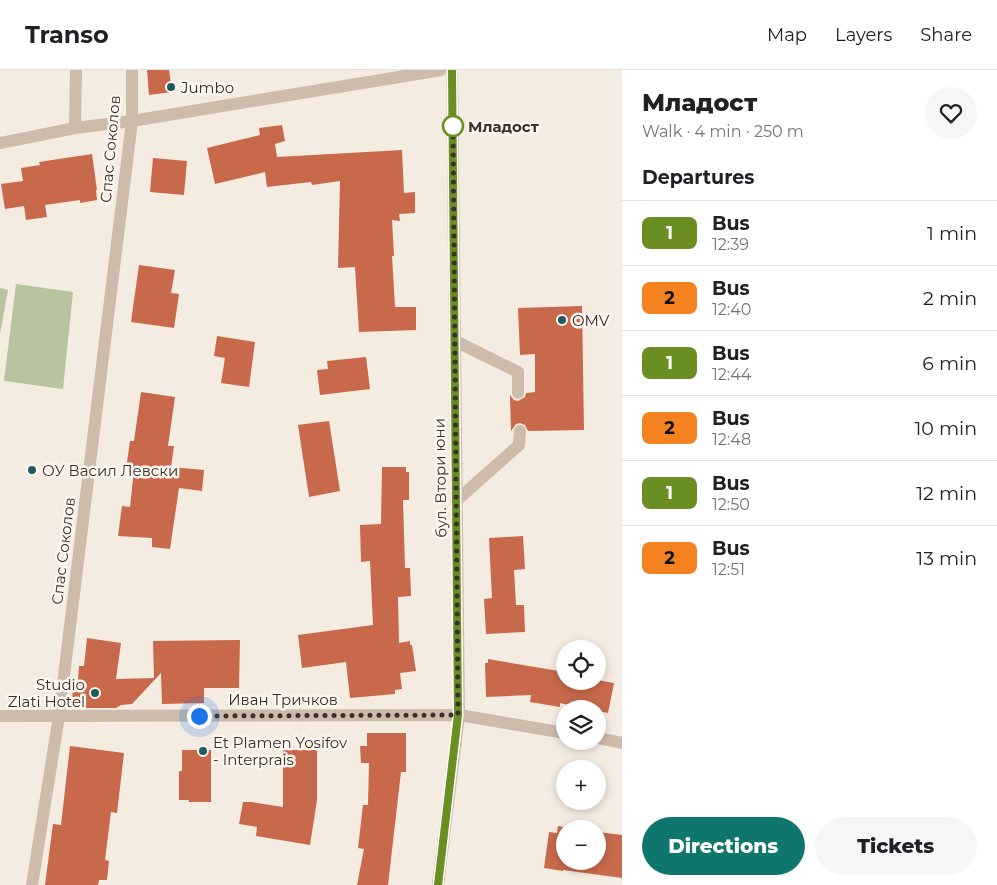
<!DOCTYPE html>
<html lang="en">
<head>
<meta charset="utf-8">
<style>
	body { margin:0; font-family:Montserrat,sans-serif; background:#f6f6f6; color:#202124; height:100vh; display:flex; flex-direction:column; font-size:19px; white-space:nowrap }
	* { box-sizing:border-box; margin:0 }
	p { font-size:16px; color:#757577 }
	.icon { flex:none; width:28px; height:28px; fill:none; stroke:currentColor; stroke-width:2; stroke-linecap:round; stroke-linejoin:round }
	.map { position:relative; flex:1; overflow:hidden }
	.drawer { display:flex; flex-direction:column; background:#fff; width:375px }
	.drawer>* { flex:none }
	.badge { padding:0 10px; border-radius:8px; font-size:18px; line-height:32px }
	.controls { position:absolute; left:556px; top:570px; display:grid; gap:10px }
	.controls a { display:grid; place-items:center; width:50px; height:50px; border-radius:50%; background:#fff; box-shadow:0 2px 8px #0003; font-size:25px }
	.you { position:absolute; width:25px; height:25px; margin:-12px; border:4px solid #fff; border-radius:50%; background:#1a73e8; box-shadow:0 0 0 8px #1a73e833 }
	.map>.badge { position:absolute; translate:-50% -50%; box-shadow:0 0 0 2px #fff }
	h2 { padding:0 20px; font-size:19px; line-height:45px }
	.round { display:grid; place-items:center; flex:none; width:52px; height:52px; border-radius:26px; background:#f6f6f6 }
	.summary { display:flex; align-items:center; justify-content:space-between; height:85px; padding:0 20px }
	h1 { font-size:24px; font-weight:800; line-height:38px }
	.primary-button { display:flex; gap:10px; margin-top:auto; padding:10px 20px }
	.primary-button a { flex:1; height:58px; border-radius:30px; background:#0f766e; color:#fff; font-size:20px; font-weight:800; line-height:58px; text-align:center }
	.primary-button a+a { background:#f6f6f6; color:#202124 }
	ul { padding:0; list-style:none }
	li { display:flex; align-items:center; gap:15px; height:65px; padding:0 20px; border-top:1px solid #e0e0e0 }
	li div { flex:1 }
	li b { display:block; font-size:19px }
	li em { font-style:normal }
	li .badge { min-width:55px; font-weight:700; text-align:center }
	header { display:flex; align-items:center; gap:30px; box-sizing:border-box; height:70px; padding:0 25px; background:#fff; border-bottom:1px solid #e0e0e0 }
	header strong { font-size:24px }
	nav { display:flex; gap:28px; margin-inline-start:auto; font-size:18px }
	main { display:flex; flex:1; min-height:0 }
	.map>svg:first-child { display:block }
	.green { fill:#b8c4a0 }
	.building { fill:#c8694b }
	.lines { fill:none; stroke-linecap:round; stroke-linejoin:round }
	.service { stroke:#cdbbac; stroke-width:12 }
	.minor { stroke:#cdbbac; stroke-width:12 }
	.tertiary { stroke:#cdbbac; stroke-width:12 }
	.line-casing { stroke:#fff; stroke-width:11 }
	.line { stroke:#6b8e23; stroke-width:8 }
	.walk { stroke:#3b302b; stroke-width:5; stroke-dasharray:0 9 }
	.poi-dot { fill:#1f5a5e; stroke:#fbf5ee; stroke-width:2 }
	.stop-dot { fill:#fff; stroke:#6b8e23; stroke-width:2.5 }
	.labels { text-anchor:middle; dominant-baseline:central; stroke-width:5; stroke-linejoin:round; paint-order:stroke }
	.poi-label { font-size:15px; fill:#3b302b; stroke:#fbf5ee; text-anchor:start }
	.stop-label { font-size:15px; font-weight:bold; fill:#3b302b; stroke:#fbf5ee; text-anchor:start }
	.street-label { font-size:15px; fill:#3b302b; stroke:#fbf5ee }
</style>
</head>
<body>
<header>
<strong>Transo</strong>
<nav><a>Map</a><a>Layers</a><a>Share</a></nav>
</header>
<main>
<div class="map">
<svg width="622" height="815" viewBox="0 0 622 815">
	<rect width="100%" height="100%" fill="#f4ebe1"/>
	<g class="green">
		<path d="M 16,214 L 73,222 L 63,319 L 4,311 Z"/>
		<path d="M 0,218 L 8,220 L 0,264 Z"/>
	</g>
	<g class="building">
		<path d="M 147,0 L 169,0 L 172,22 L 149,25 Z"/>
		<path d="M 282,55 L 285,71 L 275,74 L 277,87 L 402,80 L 404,123 L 415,122 L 415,143 L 399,144 L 400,151 L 392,150 L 394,186 L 392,186 L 395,237 L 416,237 L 416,260 L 359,262 L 355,197 L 338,198 L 340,111 L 312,115 L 311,112 L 267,117 L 265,102 L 215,114 L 207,78 L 260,65 L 259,58 Z"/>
		<path d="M 92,84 L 97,120 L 96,120 L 97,130 L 80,133 L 80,130 L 45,135 L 47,147 L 26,150 L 24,136 L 5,139 L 1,114 L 23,111 L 21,98 L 40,95 L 39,92 Z"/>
		<path d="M 153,88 L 187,91 L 184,125 L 150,122 Z"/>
		<path d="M 139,195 L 175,200 L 171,223 L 179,224 L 174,258 L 131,252 Z"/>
		<path d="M 582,236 L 584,360 L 528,361 L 525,355 L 520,353 L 516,354 L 511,361 L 510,325 L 514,330 L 518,331 L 525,327 L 526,323 L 535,322 L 535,284 L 520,285 L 518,238 Z"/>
		<path d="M 217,266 L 255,272 L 249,317 L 221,313 L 225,288 L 214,286 Z"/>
		<path d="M 366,287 L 370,319 L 320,325 L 317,300 L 328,299 L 327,291 Z"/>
		<path d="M 141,322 L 175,327 L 168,376 L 174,376 L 171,397 L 204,400 L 202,421 L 179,418 L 170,479 L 152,477 L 152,468 L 118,466 L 122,436 L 130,437 L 134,400 L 126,399 L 130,371 L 134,371 Z"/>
		<path d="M 329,351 L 340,421 L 309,427 L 298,355 Z"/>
		<path d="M 382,397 L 406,397 L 406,402 L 409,402 L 409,430 L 403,430 L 405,498 L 410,498 L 411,526 L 398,527 L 399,573 L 410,571 L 410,575 L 412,575 L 416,601 L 400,603 L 402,619 L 395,620 L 395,624 L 350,628 L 346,592 L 302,598 L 298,565 L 373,555 L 370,491 L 361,492 L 360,455 L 381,454 Z"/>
		<path d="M 523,466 L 525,499 L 514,500 L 516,535 L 524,535 L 525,562 L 486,564 L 484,529 L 492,528 L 489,468 Z"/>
		<path d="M 87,568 L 121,573 L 116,609 L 154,608 L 153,571 L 240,570 L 239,618 L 204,618 L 204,633 L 162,634 L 161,603 L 132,634 L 121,635 L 116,638 L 76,638 L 72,629 L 74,611 L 78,610 L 79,596 L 84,596 Z"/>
		<path d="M 488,589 L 565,602 L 565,611 L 598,611 L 598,610 L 614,613 L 608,643 L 598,641 L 598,639 L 589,639 L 560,633 L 560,637 L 530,632 L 531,625 L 486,627 L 485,593 L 488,593 Z"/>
		<path d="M 367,663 L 406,663 L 406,702 L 401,702 L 388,815 L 357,815 L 364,779 L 358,778 L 363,735 L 368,735 L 369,693 L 361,693 L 360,676 L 367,676 Z"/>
		<path d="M 70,676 L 124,683 L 117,743 L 111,742 L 105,790 L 109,791 L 107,810 L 99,810 L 98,815 L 45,815 L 53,754 L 61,755 Z"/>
		<path d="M 182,680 L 211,680 L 211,732 L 189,732 L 189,730 L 179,730 L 179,701 L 182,701 Z"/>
		<path d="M 283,680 L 317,680 L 317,730 L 310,775 L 256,766 L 257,757 L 239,754 L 243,732 L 251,732 L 283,737 Z"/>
		<path d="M 558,756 L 575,759 L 565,759 L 565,791 L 598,791 L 598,762 L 622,765 L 622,808 L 563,800 L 563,801 L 544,798 L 549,762 L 557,763 Z"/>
	</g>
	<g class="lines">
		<g class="service">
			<path d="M 455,271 L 518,302 L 518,323"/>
			<path d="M 456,431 L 519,375 L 520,361"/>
		</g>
		<g class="minor">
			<path d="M 75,58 L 76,0"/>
			<path d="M 0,73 L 75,58 L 132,51 L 441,0"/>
			<path d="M 0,646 L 459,645 L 565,663"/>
			<path d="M 598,668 L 622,673"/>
			<path d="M 32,815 L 59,646 L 132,51 L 132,0"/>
		</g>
		<path class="tertiary" d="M 438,815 L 459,645 L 452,0"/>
	</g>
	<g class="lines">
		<defs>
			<path id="line" d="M 438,815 L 458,645 L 452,0"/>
		</defs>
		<use href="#line" class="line-casing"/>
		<use href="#line" class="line"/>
		<path class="walk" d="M 199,646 L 458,645 L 453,54 L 453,56"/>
	</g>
	<g class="poi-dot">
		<circle cx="171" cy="17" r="5"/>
		<circle cx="562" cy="250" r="5"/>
		<circle cx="32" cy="400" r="5"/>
		<circle cx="95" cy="623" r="5"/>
		<circle cx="203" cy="681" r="5"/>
	</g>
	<circle class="stop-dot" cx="453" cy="56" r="10"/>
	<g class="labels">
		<g class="poi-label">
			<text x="181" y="17">Jumbo</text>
			<text x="572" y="250">OMV</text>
			<text x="42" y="400">ОУ Васил Левски</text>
			<text x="85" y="614" text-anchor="end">Studio<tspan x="85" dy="17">Zlati Hotel</tspan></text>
			<text x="213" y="672">Et Plamen Yosifov<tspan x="213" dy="17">- Interprais</tspan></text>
		</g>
		<g class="stop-label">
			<text x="468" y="56">Младост</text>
		</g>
		<g class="street-label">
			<text transform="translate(110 79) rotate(-85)">Спас Соколов</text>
			<text transform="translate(440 408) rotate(-91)">бул. Втори юни</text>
			<text transform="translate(63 481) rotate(-83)">Спас Соколов</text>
			<text x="283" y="629">Иван Тричков</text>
		</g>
	</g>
</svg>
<div class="controls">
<a><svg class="icon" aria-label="locate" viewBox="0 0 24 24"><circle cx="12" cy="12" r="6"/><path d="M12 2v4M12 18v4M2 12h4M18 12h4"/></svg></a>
<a><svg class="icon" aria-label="layers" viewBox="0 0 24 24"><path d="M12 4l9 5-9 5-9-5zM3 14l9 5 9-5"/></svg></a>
<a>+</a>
<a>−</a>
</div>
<div class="you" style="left:199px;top:646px"></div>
</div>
<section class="drawer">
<div class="summary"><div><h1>Младост</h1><p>Walk · 4 min · 250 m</p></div><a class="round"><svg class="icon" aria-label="heart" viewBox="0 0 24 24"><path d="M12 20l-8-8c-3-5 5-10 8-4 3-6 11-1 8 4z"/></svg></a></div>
<h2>Departures</h2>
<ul>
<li><span class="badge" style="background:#6b8e23;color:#fff">1</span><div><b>Bus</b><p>12:39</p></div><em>1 min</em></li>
<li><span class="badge" style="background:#f58220;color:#111">2</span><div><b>Bus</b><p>12:40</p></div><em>2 min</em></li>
<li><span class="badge" style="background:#6b8e23;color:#fff">1</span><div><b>Bus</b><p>12:44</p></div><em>6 min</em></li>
<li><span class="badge" style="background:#f58220;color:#111">2</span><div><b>Bus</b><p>12:48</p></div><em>10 min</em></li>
<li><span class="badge" style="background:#6b8e23;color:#fff">1</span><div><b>Bus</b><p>12:50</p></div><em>12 min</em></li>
<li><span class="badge" style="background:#f58220;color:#111">2</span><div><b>Bus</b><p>12:51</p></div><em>13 min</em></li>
</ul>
<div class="primary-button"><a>Directions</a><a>Tickets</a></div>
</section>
</main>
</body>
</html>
